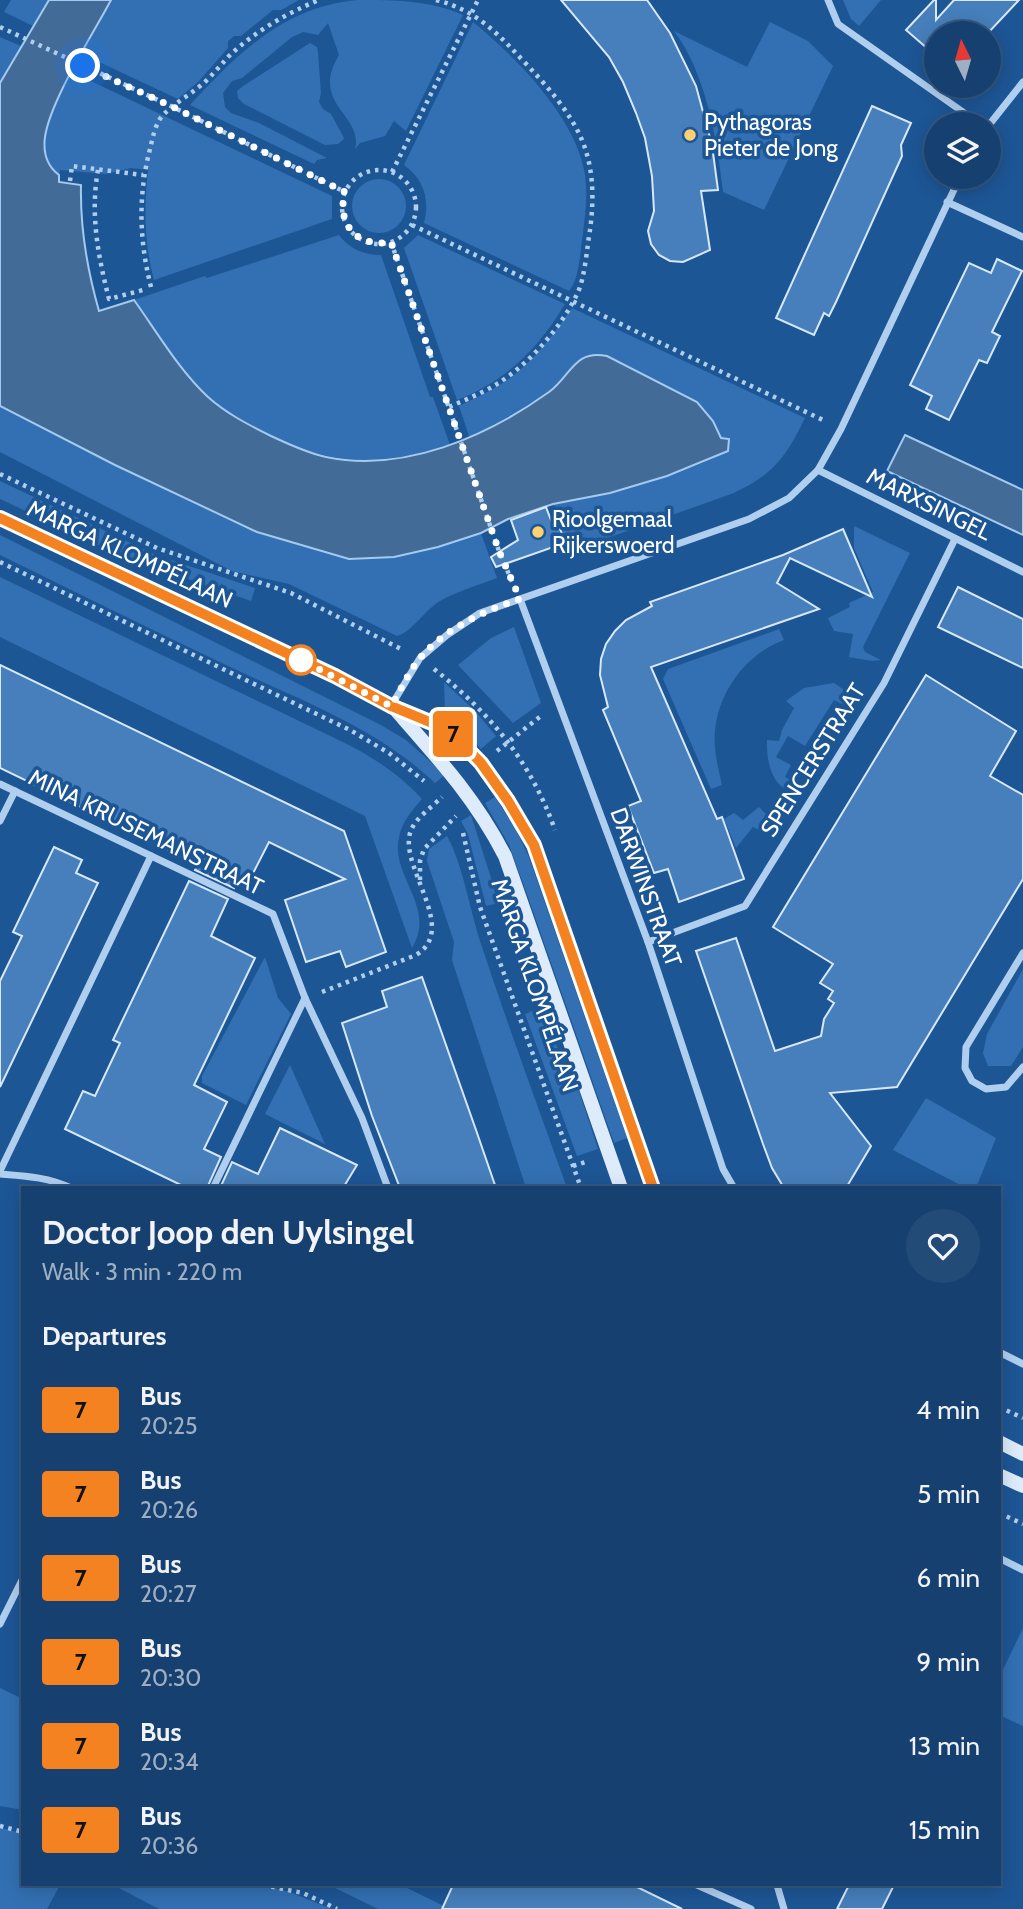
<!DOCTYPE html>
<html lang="en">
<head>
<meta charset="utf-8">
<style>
	body { margin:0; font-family:Cabin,sans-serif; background:#234b78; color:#f1f3f6; height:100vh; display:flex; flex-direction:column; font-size:26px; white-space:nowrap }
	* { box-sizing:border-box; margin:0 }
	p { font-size:23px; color:#9eafc3 }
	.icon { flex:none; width:38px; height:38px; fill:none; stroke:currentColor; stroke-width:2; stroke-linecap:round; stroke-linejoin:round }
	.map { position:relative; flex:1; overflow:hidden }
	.sheet { position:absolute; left:21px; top:1186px; width:980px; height:700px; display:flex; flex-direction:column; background:#164070; border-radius:0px; box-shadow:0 4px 18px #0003,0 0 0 2px #355983 }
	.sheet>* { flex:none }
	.badge { padding:0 14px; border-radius:5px; font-size:24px; line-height:46px }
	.needle { width:46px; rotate:355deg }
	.buttons { position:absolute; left:924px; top:21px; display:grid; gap:14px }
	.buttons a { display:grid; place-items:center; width:77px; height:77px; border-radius:50%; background:#164070; box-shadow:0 4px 18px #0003,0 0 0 2px #355983; font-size:35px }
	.you { position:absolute; width:35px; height:35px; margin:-18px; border:5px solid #fff; border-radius:50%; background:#1a73e8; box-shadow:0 0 0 10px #1a73e833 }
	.map>.badge { position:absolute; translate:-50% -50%; box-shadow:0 0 0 4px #fff }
	h2 { padding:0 21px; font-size:26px; line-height:63px }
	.round { display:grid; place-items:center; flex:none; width:74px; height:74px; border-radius:37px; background:#234b78 }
	.overview { display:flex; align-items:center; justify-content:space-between; height:119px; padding:0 21px }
	h1 { font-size:33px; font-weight:700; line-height:52px }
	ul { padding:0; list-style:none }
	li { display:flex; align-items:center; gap:21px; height:84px; padding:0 21px }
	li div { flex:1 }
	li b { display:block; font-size:26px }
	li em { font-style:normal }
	li .badge { min-width:77px; font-weight:700; text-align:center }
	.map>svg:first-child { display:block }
	.green { fill:#3270b3 }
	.water { fill:#436b98; stroke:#a4caf0; stroke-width:2 }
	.building { fill:#467fbb; stroke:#d7e8fa; stroke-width:2 }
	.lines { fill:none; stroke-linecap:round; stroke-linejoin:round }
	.path { stroke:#b0cfef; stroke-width:4.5; stroke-dasharray:3.5 5; stroke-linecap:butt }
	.street { stroke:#b0cfef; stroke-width:7 }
	.secondary { stroke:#ddebfb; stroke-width:14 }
	.line-casing { stroke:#fff; stroke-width:16 }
	.line { stroke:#f58220; stroke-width:10 }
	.walk { stroke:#fff; stroke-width:7; stroke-dasharray:0 12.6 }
	.poi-dot { fill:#fed06f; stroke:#1d5695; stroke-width:2.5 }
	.stop-dot { fill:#fff; stroke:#f58220; stroke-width:3.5 }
	.labels { text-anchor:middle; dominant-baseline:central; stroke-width:7; stroke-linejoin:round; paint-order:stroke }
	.poi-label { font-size:23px; fill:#fff; stroke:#1d5695; text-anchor:start }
	.street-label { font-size:23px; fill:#fff; stroke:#1d5695 }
</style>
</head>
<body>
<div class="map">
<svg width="1023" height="1909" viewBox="0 0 1023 1909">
	<rect width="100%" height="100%" fill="#1d5695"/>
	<g class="green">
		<path d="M 11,0 L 49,0 L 35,27 L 4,12 Z"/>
		<path d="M 111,0 L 299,0 L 281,10 L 273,10 L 241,36 L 234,36 L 228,41 L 228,48 L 199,81 L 178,99 L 82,54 Z"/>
		<path d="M 358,0 C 394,0 429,0 463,15 L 406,131 L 394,121 L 385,136 L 360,143 L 355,149 C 364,115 309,104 339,55 L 328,23 L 318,35 L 303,32 L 292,37 L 242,78 L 232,81 L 223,93 L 225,107 L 231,113 L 259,123 L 327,158 L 317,160 L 314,164 L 190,105 C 238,53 285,6 358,0 Z"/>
		<path d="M 843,0 L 881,0 L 859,26 L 851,19 Z"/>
		<path d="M 473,22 C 516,57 577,119 585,175 C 588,197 585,218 582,240 C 580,255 579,279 569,291 L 424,223 C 430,200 424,179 404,165 Z"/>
		<path d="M 770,22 L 808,41 L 833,66 L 764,210 L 723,192 C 717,140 706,73 674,31 L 747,67 Z"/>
		<path d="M 0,37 L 23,47 L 0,83 Z"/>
		<path d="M 310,43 L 317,47 L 318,53 L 321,93 L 319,102 L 323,109 L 331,114 L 343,136 L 344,139 L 338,144 L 325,145 L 244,104 L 238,98 L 237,91 L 243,86 Z"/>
		<path d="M 72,72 L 332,196 L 332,219 L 154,280 C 144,243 144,207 148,170 L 131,168 L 106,174 L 60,170 L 59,175 C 26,151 59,99 72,72 Z"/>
		<circle cx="379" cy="206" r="27"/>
		<path d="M 339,235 C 350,249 363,255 381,255 L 430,397 L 433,397 L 450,445 C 425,453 398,459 371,460 C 314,461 252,435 209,398 C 180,373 157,332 134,300 L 205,276 L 207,278 Z"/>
		<path d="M 418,235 L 565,304 C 538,349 506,381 457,400 L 404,248 Z"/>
		<path d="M 572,308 L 805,418 C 786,457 774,474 734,493 L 568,552 L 553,504 C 613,493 673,479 728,451 L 713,421 L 578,361 L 551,391 L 470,439 L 459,406 C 480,396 502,386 520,370 C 541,352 556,330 572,308 Z"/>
		<path d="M 0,406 L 115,465 L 257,532 L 349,559 L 394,557 L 438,547 L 481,533 L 497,578 C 479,585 457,591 440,601 C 425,610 413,631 397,636 L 289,584 L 232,571 L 0,452 Z"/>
		<path d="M 0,481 L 156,555 L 255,588 L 251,601 L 120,555 L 0,499 Z"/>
		<path d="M 854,526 L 910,553 L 863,647 L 865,652 L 881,660 L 872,661 L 849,657 L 853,634 L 834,631 L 828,618 L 850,607 L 849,603 L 873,592 L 854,548 Z"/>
		<path d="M 0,535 L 381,725 L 406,740 L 445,775 L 435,783 C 379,730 310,704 241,672 C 160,634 80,594 0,555 Z"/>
		<path d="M 0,577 L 349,745 C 376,759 401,776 422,799 C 412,810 402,822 399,837 C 390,877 437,906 412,948 L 365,816 L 0,637 Z"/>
		<path d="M 514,627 L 541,703 L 513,723 L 458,665 L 491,638 Z"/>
		<path d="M 779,629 L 784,640 C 742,655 711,702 715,747 C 716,760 719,772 722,785 L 711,789 L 663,679 L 668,669 Z"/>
		<path d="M 444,682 L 476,712 L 496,736 L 481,749 L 445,711 Z"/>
		<path d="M 834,683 L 850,694 L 854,705 L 852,709 L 834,700 L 805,746 L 788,736 L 776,757 L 791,765 L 785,777 L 806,789 L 804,792 C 774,796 766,765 767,740 L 779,741 L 782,730 L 794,708 L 786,701 L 804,688 Z"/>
		<path d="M 495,797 L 516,830 L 529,857 L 627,1138 L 614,1143 L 528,897 L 509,845 L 485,803 Z"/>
		<path d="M 759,807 L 768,816 L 773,834 L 772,836 L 753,827 L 736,848 L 724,819 L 734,813 L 743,820 Z"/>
		<path d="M 471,815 L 499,903 L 486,906 L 468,834 L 461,821 Z"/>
		<path d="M 447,836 C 463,865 470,911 481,944 C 508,1026 538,1107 567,1188 L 526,1188 L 452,960 L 454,942 L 427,861 L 429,849 Z"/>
		<path d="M 265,957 L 278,998 L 291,1014 L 246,1105 L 202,1083 L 202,1076 Z"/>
		<path d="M 1023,969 L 1023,1047 L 1011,1066 L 988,1066 L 983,1053 L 987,1034 Z"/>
		<path d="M 537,1009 L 576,1082 L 598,1149 L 577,1156 L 525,1014 Z"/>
		<path d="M 290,1065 L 325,1144 L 265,1114 Z"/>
		<path d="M 926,1098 L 996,1138 L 976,1188 L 966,1188 L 893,1150 Z"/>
		<path d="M 1023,1628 L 1023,1726 L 999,1715 L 999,1678 Z"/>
		<path d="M 0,1688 L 23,1699 L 23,1810 L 0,1806 Z"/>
		<path d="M 0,1828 L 23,1833 L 23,1885 L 60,1885 L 47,1909 L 0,1909 Z"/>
		<path d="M 113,1885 L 263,1885 L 290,1892 L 331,1909 L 159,1909 Z"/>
		<path d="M 329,1885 L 401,1885 L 450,1909 L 378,1909 Z"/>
	</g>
	<g class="water">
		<path d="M 49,0 L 111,0 C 93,34 50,101 45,137 C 43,152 47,166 59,175 L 59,182 L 81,185 C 80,228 87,269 99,311 L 134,300 C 157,332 179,370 208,397 C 227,414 249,425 271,436 C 288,444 307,453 326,457 C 404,473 486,437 549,392 C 571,376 574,349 607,356 L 697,402 L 713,421 L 721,438 L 729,439 L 728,451 L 667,476 L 610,493 L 553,504 L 508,519 L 481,533 L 438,547 L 394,557 L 349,559 L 257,532 L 115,465 L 0,406 L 0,83 Z"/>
		<path d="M 905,435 L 1023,490 L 1023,535 L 887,471 Z"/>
	</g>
	<g class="building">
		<path d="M 561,0 L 647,0 L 670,33 L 696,86 L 712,145 L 718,190 L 701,191 L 710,250 L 683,262 L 670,261 L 659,255 L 651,244 L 648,231 L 654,211 L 652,176 L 645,138 L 636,113 L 623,82 L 609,57 Z"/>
		<path d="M 934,0 L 936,0 L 936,20 L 954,0 L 1019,0 L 988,33 L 936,33 L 936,56 L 906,30 Z"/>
		<path d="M 872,106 L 911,123 L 901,145 L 902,156 L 836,302 L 829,316 L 824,313 L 814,335 L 776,318 Z"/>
		<path d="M 997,259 L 1022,271 L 992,332 L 1000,336 L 987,363 L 979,360 L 949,420 L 926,409 L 932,396 L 910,385 L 969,263 L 991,273 Z"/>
		<path d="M 546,507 L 551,520 L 556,517 L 565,543 L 496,567 L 491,557 L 518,540 L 511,520 Z"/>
		<path d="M 843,529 L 872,597 L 790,558 L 777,583 L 819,609 L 651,667 L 717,819 L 722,817 L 744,879 L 679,902 L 668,869 L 654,873 L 628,806 L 641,801 L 603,710 L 608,707 L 600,675 L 601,659 L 606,644 L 615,631 L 626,620 L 652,606 L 650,602 L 783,555 Z"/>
		<path d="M 958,587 L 1023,619 L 1023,668 L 938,627 Z"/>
		<path d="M 0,665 L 344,831 L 386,952 L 346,967 L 340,951 L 306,962 L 285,900 L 345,879 L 269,842 L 246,887 L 236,882 L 234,888 L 195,870 L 198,864 L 0,768 Z"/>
		<path d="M 926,675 L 1016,731 L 990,776 L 1023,795 L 1023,879 L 897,1087 L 830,1093 L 871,1146 L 846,1188 L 784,1188 L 772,1168 L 763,1144 L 696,951 L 736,938 L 775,1051 L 821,1036 L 824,1019 L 834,1003 L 828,999 L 833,991 L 820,983 L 833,964 L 773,927 Z"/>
		<path d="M 54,847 L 82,860 L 76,873 L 98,883 L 0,1087 L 0,981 L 22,936 L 13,932 Z"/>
		<path d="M 189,881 L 228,899 L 211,936 L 255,958 L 194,1085 L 227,1102 L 204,1149 L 221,1157 L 207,1188 L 187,1188 L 65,1129 L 83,1091 L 95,1096 L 120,1043 L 113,1040 Z"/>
		<path d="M 422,977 L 476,1130 L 496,1188 L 400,1188 L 372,1116 L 342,1023 L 387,1007 L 382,991 Z"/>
		<path d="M 280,1128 L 357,1165 L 343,1188 L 220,1188 L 232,1162 L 258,1174 Z"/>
		<path d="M 453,1885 L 633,1885 L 682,1909 L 442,1909 Z"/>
		<path d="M 849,1885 L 894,1885 L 882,1909 L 837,1909 Z"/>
	</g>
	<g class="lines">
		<g class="path">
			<path d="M 436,0 C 479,11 500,36 529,67 C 549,88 571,114 582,140 C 594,169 594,200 590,230 C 587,247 585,277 578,292 C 562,327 529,364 497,384 C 482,393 465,400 449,407"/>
			<path d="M 0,27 L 173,107 L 345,192"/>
			<path d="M 98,170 C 90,214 98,256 109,299 L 143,290"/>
			<circle cx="379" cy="207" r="37"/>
			<path d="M 392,172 L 478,0"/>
			<path d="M 70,181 L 72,166 L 143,175"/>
			<path d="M 412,225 L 825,421"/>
			<path d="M 391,242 L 499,551 L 513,584"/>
			<path d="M 151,287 C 139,240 138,195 150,149 C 153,137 155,123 164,114 C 176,102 193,93 206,81 C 214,73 221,65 228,57 C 254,32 285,14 319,0"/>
			<path d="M 0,474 L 157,548 L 291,593 L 403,650"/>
			<path d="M 0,562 L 350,730 L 389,753 L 424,781"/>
			<path d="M 434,669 C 491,714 531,762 555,830"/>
			<path d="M 497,751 L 542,715"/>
			<path d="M 463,833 L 480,907 L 581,1188"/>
			<path d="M 420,880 L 420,861 L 424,849 L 456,816"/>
			<path d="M 322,992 L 416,955 C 459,929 400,869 410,833 C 414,819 432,807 442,797"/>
			<path d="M 573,1166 L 589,1161"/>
			<path d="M 999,1407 L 1023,1418"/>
			<path d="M 999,1513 L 1023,1524"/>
			<path d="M 0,1826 L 23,1832"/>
			<path d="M 263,1885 L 303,1893 L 337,1909"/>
		</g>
		<g class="street">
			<path d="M 828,0 L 838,24 L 980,124"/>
			<path d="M 989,125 L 1023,82"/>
			<path d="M 947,202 L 1023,237"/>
			<path d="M 818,470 L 1023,572"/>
			<path d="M 520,599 L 648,942 L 723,1169 L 734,1188"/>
			<path d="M 391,706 L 420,658 L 447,635 L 480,613 L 749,519 L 789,498 L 818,470 L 841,429 L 960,177"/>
			<path d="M 0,784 L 273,914 L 305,998 L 362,1118 L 388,1188"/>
			<path d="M 0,821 L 15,791"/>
			<path d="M 648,942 L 745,906 L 884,683 L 955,539"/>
			<path d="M 1023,953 L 966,1047 L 965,1068 L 972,1081 L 986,1089 L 1006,1087 L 1023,1067"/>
			<path d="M 0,1171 L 151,856"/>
			<path d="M 0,1174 C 25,1176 48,1177 71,1188"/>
			<path d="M 213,1188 L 305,998"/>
			<path d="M 999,1352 L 1023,1364"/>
			<path d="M 999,1558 L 1023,1570"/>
			<path d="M 0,1624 L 23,1578"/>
			<path d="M 697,1885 L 751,1909"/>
			<path d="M 777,1885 L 784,1909"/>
		</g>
		<g class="secondary">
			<path d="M 0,518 L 335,676 L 391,706 L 449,730 L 481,763 L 508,801 L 534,845 L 653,1188"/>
			<path d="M 395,709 C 438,758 475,798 505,856 L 621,1188"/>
			<path d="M 999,1442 L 1023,1454"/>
			<path d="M 999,1475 L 1023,1486"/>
		</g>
	</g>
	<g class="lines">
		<defs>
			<path id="line" d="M 0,518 L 335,676 L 391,706 L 449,730 L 481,763 L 508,801 L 534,845 L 653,1188"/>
		</defs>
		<use href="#line" class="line-casing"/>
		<use href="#line" class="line"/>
		<path class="walk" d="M 83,66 L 173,107 L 345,192 C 336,225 358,248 391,242 L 499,551 L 520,599 C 484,611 446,628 420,658 C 409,671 401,690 391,706 L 301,660"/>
	</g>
	<g class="poi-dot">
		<circle cx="690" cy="135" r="7"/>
		<circle cx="538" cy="532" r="7"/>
	</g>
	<circle class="stop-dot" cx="301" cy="660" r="14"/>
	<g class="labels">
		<g class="poi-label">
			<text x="704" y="122">Pythagoras<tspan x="704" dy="26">Pieter de Jong</tspan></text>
			<text x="552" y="519">Rioolgemaal<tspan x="552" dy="26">Rijkerswoerd</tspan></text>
		</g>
		<g class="street-label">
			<text transform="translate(929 504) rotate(26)">MARXSINGEL</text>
			<text transform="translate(130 554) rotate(25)">MARGA KLOMPÉLAAN</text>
			<text transform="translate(813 760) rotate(-58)">SPENCERSTRAAT</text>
			<text transform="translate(146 832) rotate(26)">MINA KRUSEMANSTRAAT</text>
			<text transform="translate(646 887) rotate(70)">DARWINSTRAAT</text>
			<text transform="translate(535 985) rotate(71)">MARGA KLOMPÉLAAN</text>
		</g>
	</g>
</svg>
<div class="buttons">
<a><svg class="needle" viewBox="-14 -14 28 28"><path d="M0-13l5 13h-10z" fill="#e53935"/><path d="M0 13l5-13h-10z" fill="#9eafc3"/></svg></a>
<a><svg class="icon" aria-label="layers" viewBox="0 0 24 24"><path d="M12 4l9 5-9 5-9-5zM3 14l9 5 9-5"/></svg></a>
</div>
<div class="you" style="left:83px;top:66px"></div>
<b class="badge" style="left:453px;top:734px;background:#f58220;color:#111">7</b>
<section class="sheet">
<div class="overview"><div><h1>Doctor Joop den Uylsingel</h1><p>Walk · 3 min · 220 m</p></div><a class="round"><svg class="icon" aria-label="heart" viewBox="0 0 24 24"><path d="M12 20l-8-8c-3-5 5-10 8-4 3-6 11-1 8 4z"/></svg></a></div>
<h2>Departures</h2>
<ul>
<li><span class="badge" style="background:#f58220;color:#111">7</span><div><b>Bus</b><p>20:25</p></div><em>4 min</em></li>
<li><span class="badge" style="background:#f58220;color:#111">7</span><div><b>Bus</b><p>20:26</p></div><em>5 min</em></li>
<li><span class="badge" style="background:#f58220;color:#111">7</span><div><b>Bus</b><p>20:27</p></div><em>6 min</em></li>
<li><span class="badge" style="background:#f58220;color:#111">7</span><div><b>Bus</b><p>20:30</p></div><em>9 min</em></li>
<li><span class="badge" style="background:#f58220;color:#111">7</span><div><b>Bus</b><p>20:34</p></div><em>13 min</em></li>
<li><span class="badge" style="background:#f58220;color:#111">7</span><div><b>Bus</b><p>20:36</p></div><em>15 min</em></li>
</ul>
</section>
</div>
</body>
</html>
